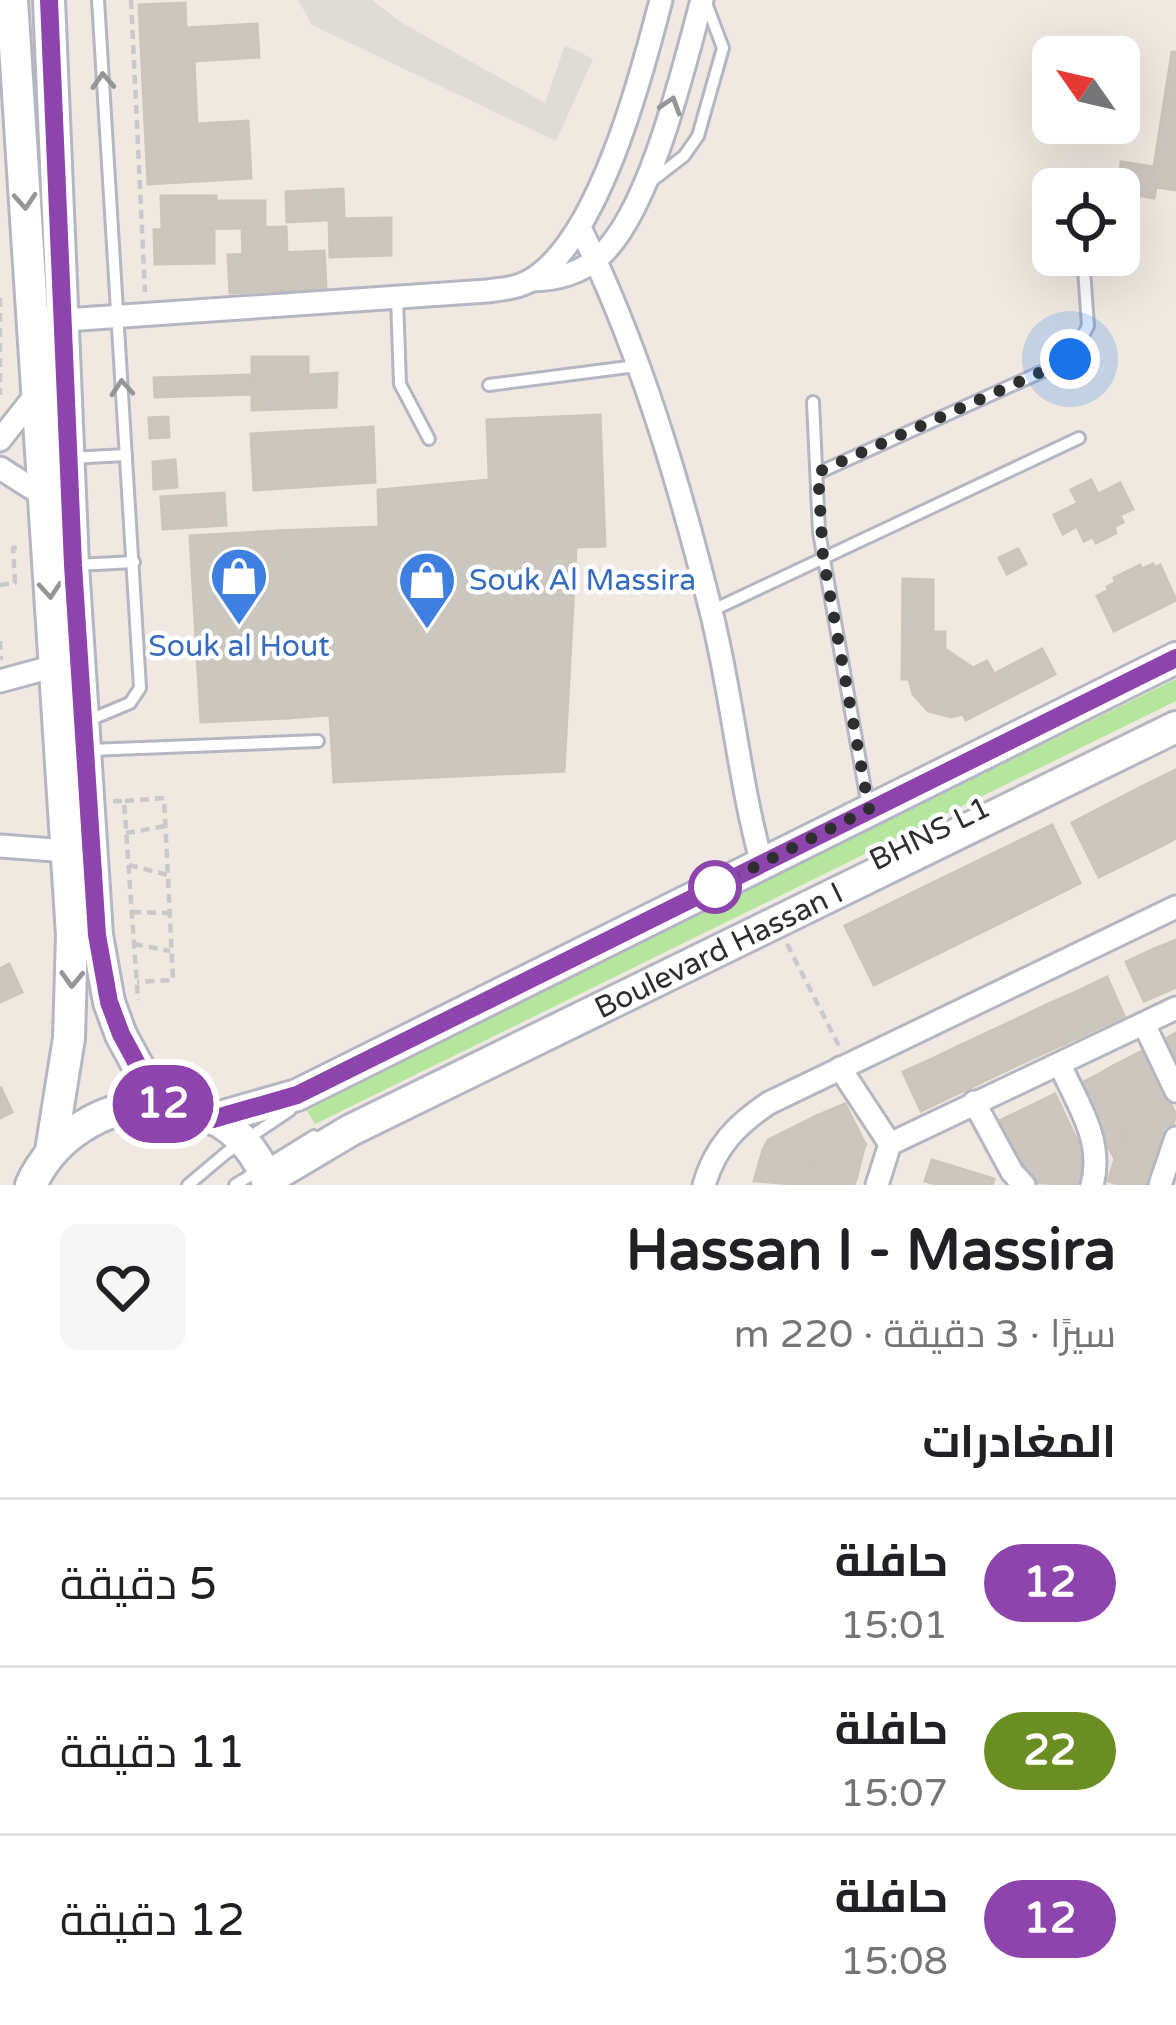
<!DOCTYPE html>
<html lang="ar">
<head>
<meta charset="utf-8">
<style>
	body { margin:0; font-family:"Varela Round",Cairo,sans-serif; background:#f6f6f6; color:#202124; direction:rtl; height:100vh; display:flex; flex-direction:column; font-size:45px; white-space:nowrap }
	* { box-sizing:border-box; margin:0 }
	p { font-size:39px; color:#757577 }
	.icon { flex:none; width:66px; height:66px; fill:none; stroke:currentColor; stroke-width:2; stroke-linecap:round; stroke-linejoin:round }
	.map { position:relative; height:1185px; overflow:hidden; direction:ltr }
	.sheet { display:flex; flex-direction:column; background:#fff; flex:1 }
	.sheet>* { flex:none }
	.badge { padding:0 24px; border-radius:39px; font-size:42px; line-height:78px }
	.needle { width:78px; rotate:304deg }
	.fabs { position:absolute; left:1032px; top:36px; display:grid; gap:24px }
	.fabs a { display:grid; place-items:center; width:108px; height:108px; border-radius:18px; background:#fff; box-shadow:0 12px 48px #0002; font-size:60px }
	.you { position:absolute; width:60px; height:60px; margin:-30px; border:9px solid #fff; border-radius:50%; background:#1a73e8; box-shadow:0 0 0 18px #1a73e833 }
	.map>.badge { position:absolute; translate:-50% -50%; box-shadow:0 0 0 6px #fff }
	h2 { padding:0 60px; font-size:45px; line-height:108px }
	.round { display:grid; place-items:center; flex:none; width:126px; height:126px; border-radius:18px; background:#f6f6f6 }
	.summary { display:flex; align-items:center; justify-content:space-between; height:204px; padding:0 60px }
	h1 { font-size:57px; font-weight:700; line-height:90px }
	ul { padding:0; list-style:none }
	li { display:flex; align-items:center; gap:36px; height:168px; padding:0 60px; border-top:3px solid #e0e0e0 }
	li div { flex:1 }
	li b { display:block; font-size:45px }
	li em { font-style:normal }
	li .badge { min-width:132px; font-weight:700; text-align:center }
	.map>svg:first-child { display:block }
	.green { fill:#b6e59e }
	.plaza { fill:#dfdcd8 }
	.building { fill:#cbc7bf; stroke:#cbc5ba; stroke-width:3 }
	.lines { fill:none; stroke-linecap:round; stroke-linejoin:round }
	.lane-casing { stroke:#b4b7c1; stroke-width:16 }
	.street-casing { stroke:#b4b7c1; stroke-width:27 }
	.secondary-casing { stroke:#b4b7c1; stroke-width:36 }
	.path { stroke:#c9c9c9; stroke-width:4.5; stroke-dasharray:9 6; stroke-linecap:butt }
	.lane { stroke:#fff; stroke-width:10 }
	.street { stroke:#fff; stroke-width:21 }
	.secondary { stroke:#fff; stroke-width:30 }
	.oneway { stroke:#969696 }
	.line-casing { stroke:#fff; stroke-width:27 }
	.line { stroke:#8e44ad; stroke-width:18 }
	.walk { stroke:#2e2e2e; stroke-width:12; stroke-dasharray:0 21.6 }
	.stop-dot { fill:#fff; stroke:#8e44ad; stroke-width:6 }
	.labels { text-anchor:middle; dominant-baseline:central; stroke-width:9; stroke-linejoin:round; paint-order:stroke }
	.shop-label { font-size:30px; fill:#366cbe; stroke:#fff; text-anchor:start }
	.street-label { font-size:30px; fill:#2e2e2e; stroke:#fff }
</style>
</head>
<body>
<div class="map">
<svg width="1176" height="1185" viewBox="0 0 1176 1185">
	<rect width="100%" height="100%" fill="#efe9e1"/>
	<path class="green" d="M 1176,679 L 1176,701 L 315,1124 L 305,1107 Z"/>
	<path class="plaza" d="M 298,0 L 372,0 L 402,23 L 545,103 L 565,45 L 593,59 L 556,141 L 312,25 Z"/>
	<g class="building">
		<path d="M 185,3 L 186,28 L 257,24 L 259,57 L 194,61 L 197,124 L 248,121 L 251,178 L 148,184 L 139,5 Z"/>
		<path d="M 1172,52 L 1176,52 L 1176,190 L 1156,187 L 1154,198 L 1119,192 L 1121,162 L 1154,167 Z"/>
		<path d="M 343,189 L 344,219 L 287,222 L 286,192 Z"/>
		<path d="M 161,196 L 216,196 L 216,201 L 265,201 L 265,228 L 162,229 Z"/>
		<path d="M 391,218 L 391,255 L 330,257 L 329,219 Z"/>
		<path d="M 286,227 L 287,252 L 243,255 L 242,228 Z"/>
		<path d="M 214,228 L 214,263 L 155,264 L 154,230 Z"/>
		<path d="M 324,251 L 326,288 L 230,293 L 228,255 Z"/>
		<path d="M 252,357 L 308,357 L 308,375 L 337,373 L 336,407 L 252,410 Z"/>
		<path d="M 251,375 L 252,394 L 155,397 L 154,378 Z"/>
		<path d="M 600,415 L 605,546 L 576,547 L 574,496 L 490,499 L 487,420 Z"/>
		<path d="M 168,417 L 169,437 L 150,438 L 149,418 Z"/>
		<path d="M 373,427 L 375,482 L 254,490 L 251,434 Z"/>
		<path d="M 175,460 L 177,487 L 154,489 L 153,462 Z"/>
		<path d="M 490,480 L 490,499 L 574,496 L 576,547 L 564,771 L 334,782 L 330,715 L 288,718 L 277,531 L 379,527 L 378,490 Z"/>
		<path d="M 1091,480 L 1098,494 L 1120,483 L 1133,509 L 1120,515 L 1123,522 L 1114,527 L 1116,533 L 1096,543 L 1093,537 L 1084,541 L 1077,526 L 1063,534 L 1054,515 L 1078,503 L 1071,490 Z"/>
		<path d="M 224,493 L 226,525 L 163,529 L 161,497 Z"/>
		<path d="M 277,531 L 288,718 L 201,722 L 190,536 Z"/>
		<path d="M 1018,549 L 1026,564 L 1007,574 L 999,558 Z"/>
		<path d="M 1153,564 L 1155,568 L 1160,565 L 1176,600 L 1114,631 L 1097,596 L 1109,590 L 1107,587 L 1116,582 L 1114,578 L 1140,565 L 1142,569 Z"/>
		<path d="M 903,579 L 933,580 L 933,632 L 945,632 L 945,649 L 973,668 L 987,661 L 994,674 L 1042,649 L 1055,674 L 966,720 L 963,714 L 951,717 L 928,711 L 913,694 L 909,679 L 902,679 Z"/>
		<path d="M 1176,770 L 1176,838 L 1169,842 L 1141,787 Z"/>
		<path d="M 1141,787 L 1169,842 L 1099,877 L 1072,823 Z"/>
		<path d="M 1052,825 L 1080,883 L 1012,917 L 984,858 Z"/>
		<path d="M 984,858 L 1012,917 L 943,951 L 914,892 Z"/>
		<path d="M 914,892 L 943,951 L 874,985 L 845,926 Z"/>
		<path d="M 1176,940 L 1176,987 L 1172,989 L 1154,949 Z"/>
		<path d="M 1154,949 L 1172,989 L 1144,1001 L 1126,962 Z"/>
		<path d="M 9,964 L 22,992 L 0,1002 L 0,969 Z"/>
		<path d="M 1107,977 L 1124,1016 L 1094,1030 L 1076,992 Z"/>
		<path d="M 1076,992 L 1094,1030 L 1064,1044 L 1046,1005 Z"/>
		<path d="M 1046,1005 L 1064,1044 L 1037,1056 L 1019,1018 Z"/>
		<path d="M 1019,1018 L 1037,1056 L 1007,1070 L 989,1032 Z"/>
		<path d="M 989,1032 L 1007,1070 L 978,1084 L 961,1045 Z"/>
		<path d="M 1176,1033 L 1176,1073 L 1160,1042 Z"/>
		<path d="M 961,1045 L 978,1084 L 950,1097 L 932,1059 Z"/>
		<path d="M 1144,1050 L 1176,1115 L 1134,1101 L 1113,1066 Z"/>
		<path d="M 932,1059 L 950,1097 L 921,1111 L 903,1072 Z"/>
		<path d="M 1113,1066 L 1134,1101 L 1123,1134 L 1094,1077 Z"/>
		<path d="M 1094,1077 L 1123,1134 L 1115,1159 L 1075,1086 Z"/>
		<path d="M 1,1088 L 12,1112 L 0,1118 L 0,1089 Z"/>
		<path d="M 1055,1094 L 1071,1128 L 1015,1155 L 999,1121 Z"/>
		<path d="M 1134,1101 L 1176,1115 L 1169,1136 L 1127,1122 Z"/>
		<path d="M 845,1104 L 865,1144 L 822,1132 L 816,1116 Z"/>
		<path d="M 816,1116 L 822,1132 L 813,1164 L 763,1150 L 768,1140 Z"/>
		<path d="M 1127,1122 L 1169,1136 L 1164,1154 L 1121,1140 Z"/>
		<path d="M 1071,1128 L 1088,1162 L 1082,1185 L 1028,1182 L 1015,1155 Z"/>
		<path d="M 822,1132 L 865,1144 L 857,1176 L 813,1164 Z"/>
		<path d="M 1121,1140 L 1164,1154 L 1158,1173 L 1115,1159 Z"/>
		<path d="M 763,1150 L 813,1164 L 807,1185 L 754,1181 Z"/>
		<path d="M 1115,1159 L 1158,1173 L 1154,1185 L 1121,1185 L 1108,1181 Z"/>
		<path d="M 932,1160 L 994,1179 L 992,1185 L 938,1185 L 925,1181 Z"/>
		<path d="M 813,1164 L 857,1176 L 854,1185 L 807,1185 Z"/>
	</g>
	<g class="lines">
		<defs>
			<g id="lane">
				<path d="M 649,183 L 684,156 L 698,136 L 723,48 L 706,3"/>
				<path d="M 397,298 L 400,384 L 429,439"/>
				<path d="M 489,385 L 636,366"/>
				<path d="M 813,402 L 819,532 L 868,806"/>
				<path d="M 70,458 L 126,455"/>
				<path d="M 818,473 L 1070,359 L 1088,326 L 1083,255"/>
				<path d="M 77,565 L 134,562"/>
				<path d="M 711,611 L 1079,438"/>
				<path d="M 87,721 L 130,703 L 140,688 L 98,0"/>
				<path d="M 89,750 L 318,741"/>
				<path d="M 188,1185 L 226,1153 L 290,1110"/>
				<path d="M 235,1185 L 314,1136"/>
			</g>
			<g id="street">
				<path d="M 580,228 C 639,347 679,482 711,611 C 732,694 739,781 762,864"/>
				<path d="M 532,280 C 557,279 580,274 600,256 C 650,212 684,66 702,0"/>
				<path d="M 51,321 L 487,291 C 502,289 518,288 531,280 C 599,240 642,74 661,0"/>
				<path d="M 0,440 L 37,393"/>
				<path d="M 0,468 L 44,496"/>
				<path d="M 0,681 L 55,666"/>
				<path d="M 0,846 L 67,851"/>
				<path d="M 1144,1024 L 1176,1091"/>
				<path d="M 1060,1065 C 1078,1105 1104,1141 1092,1185"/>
				<path d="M 840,1068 L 890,1144"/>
				<path d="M 974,1102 L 1012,1172 L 1024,1185"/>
				<path d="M 704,1185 C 715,1147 736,1125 769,1103 L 1176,907"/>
				<path d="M 877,1185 L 890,1144 L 1176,1008"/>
				<path d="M 1160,1185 L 1176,1138"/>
			</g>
			<g id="secondary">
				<path d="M 12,0 L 72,935 L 69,1038 L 51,1151"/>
				<path d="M 49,0 L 73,565 L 97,935 L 109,1002 L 121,1035 L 158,1103"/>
				<path d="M 213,1119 L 297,1095 L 1176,658"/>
				<path id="s1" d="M 267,1180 L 351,1130 L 1176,727"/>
				<path d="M 31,1185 C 77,1084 230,1072 269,1185"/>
			</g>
		</defs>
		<use href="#lane" class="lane-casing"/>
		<use href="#street" class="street-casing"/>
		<use href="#secondary" class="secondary-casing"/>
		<g class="path">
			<path d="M 131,0 L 145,292"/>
			<path d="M 0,298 L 0,395"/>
			<path d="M 0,585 L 15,583 L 13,548 L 22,547"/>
			<path d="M 0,641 L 1,660"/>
			<path d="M 113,801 L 124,801 L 138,1000"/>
			<path d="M 125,801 L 164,798 L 173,980 L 137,982"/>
			<path d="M 126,833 L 166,826"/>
			<path d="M 129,865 L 168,875"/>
			<path d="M 132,912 L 168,913"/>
			<path d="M 134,944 L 170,951"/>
			<path d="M 787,944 L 839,1046"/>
		</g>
		<use href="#lane" class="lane"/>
		<use href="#street" class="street"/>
		<use href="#secondary" class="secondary"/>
	</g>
	<defs><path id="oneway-chevron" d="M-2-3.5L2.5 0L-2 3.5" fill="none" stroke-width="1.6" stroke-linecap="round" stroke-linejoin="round" transform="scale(3)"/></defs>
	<g class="oneway">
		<use href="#oneway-chevron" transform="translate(103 81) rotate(-93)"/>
		<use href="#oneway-chevron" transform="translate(671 105) rotate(-72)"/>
		<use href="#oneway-chevron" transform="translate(25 201) rotate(86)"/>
		<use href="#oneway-chevron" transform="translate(122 388) rotate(-94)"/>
		<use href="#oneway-chevron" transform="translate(50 590) rotate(86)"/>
		<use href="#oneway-chevron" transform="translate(72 979) rotate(92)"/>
	</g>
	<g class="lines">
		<defs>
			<path id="line" d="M 49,0 L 73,565 L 97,935 L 109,1002 L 121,1034 L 158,1103 L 186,1108 L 213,1119 L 297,1095 L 1176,658"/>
		</defs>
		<use href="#line" class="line-casing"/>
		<use href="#line" class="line"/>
		<path class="walk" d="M 715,887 L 869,809 L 823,557 L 818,472 L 1070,359"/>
	</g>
	<defs>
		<symbol id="shop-pin" viewBox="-11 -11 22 30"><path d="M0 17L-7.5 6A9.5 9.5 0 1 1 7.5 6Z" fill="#3f7fe0" stroke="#fff"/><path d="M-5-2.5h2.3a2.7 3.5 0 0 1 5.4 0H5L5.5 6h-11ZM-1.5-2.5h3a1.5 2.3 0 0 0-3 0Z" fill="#fff"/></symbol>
	</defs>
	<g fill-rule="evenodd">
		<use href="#shop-pin" x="206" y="543" width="66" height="90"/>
		<use href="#shop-pin" x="394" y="547" width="66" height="90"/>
	</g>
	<circle class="stop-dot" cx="715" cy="887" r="24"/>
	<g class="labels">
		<g class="shop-label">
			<text x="469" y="580">Souk Al Massira</text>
			<text x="239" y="646" text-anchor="middle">Souk al Hout</text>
		</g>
		<g class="street-label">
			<text transform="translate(930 834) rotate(-26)">BHNS L1</text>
			<text stroke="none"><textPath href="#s1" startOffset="507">Boulevard Hassan I</textPath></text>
		</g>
	</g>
</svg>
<div class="fabs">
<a><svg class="needle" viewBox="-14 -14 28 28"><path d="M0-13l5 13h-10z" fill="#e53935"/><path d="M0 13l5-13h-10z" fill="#757577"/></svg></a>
<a><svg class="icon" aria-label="locate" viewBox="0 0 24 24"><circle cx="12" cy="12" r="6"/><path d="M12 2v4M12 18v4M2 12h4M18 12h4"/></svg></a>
</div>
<div class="you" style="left:1070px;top:359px"></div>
<b class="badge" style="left:163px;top:1104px;background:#8e44ad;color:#fff">12</b>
</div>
<section class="sheet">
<div class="summary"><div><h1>Hassan I - Massira</h1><p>سيرًا · 3 دقيقة · 220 m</p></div><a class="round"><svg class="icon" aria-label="heart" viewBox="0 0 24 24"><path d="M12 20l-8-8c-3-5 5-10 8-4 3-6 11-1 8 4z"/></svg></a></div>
<h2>المغادرات</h2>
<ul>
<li><span class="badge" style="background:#8e44ad;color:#fff">12</span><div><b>حافلة</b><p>15:01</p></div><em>5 دقيقة</em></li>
<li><span class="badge" style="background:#6b8e23;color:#fff">22</span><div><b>حافلة</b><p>15:07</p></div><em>11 دقيقة</em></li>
<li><span class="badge" style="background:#8e44ad;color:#fff">12</span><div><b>حافلة</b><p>15:08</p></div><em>12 دقيقة</em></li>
</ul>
</section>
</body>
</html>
